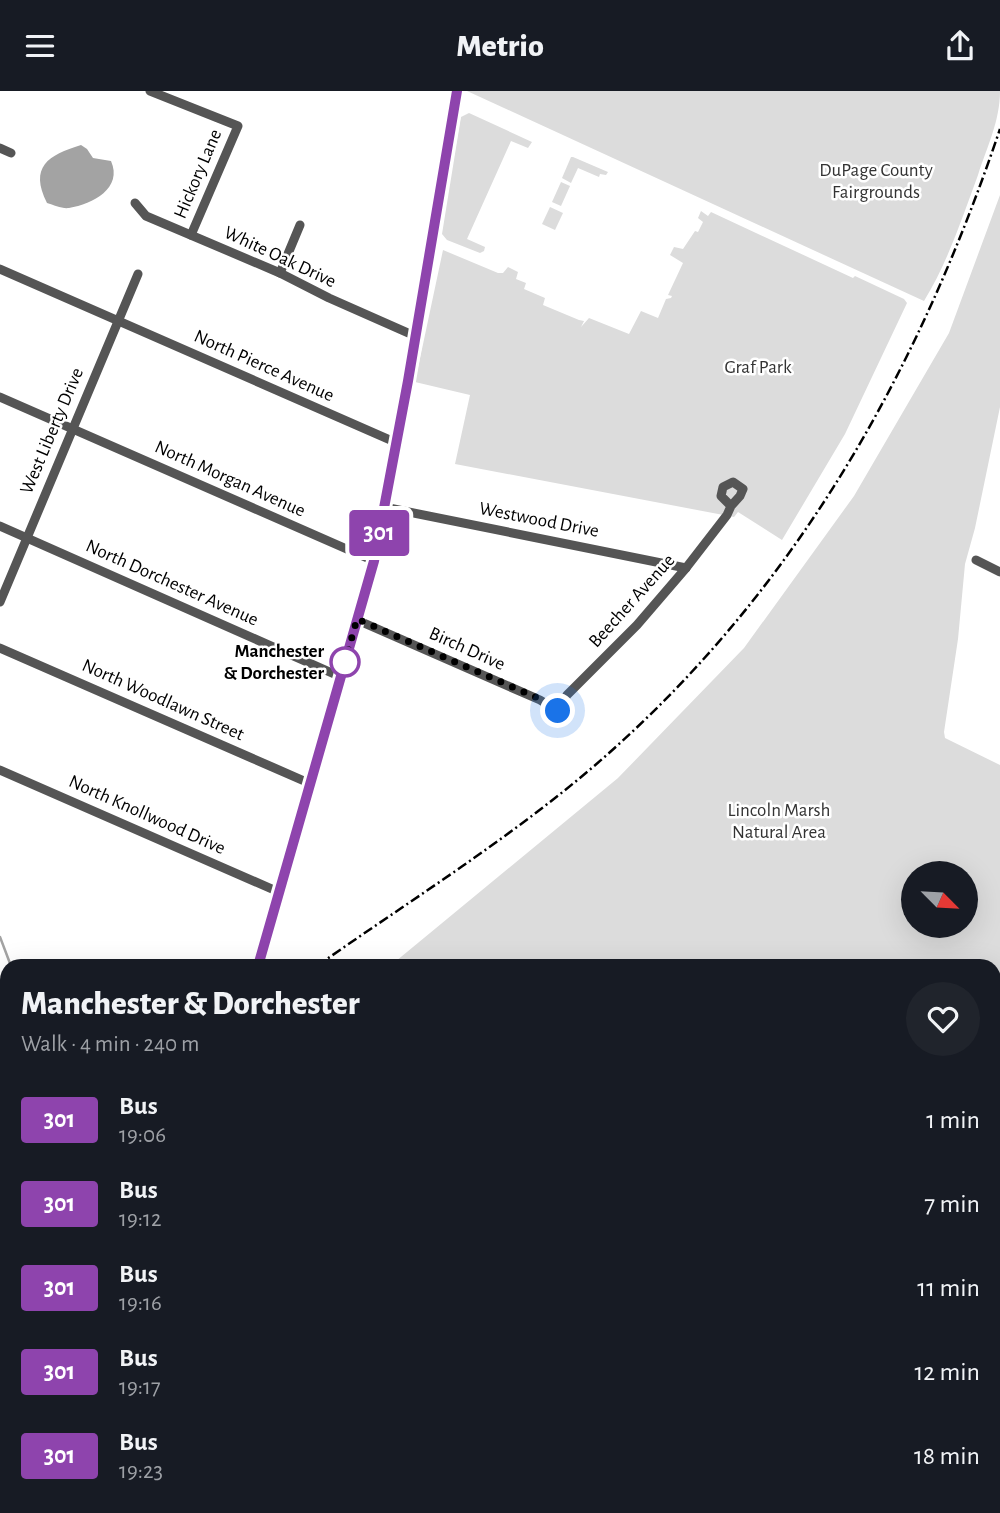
<!DOCTYPE html>
<html lang="en">
<head>
<meta charset="utf-8">
<style>
	body { margin:0; font-family:"Alegreya Sans",sans-serif; background:#20242c; color:#f1f3f6; height:100vh; display:flex; flex-direction:column; font-size:26px; white-space:nowrap }
	* { box-sizing:border-box; margin:0 }
	p { font-size:23px; color:#9ea1a6 }
	.icon { flex:none; width:38px; height:38px; fill:none; stroke:currentColor; stroke-width:2; stroke-linecap:round; stroke-linejoin:round }
	.map { position:relative; flex:1; overflow:hidden }
	.drawer { position:absolute; left:0px; top:868px; width:1001px; height:555px; display:flex; flex-direction:column; background:#171b24; border-radius:21px 21px 0 0; box-shadow:0 7px 28px #0002 }
	.drawer>* { flex:none }
	.badge { padding:0 14px; border-radius:5px; font-size:24px; line-height:46px }
	.needle { width:46px; rotate:114deg }
	.fabs { position:absolute; left:901px; top:770px; display:grid; gap:14px }
	.fabs a { display:grid; place-items:center; width:77px; height:77px; border-radius:50%; background:#171b24; box-shadow:0 7px 28px #0002; font-size:35px }
	.you { position:absolute; width:35px; height:35px; margin:-18px; border:5px solid #fff; border-radius:50%; background:#1a73e8; box-shadow:0 0 0 10px #1a73e833 }
	.map>.badge { position:absolute; translate:-50% -50%; box-shadow:0 0 0 4px #fff }
	.round { display:grid; place-items:center; flex:none; width:74px; height:74px; border-radius:37px; background:#20242c }
	.summary { display:flex; align-items:center; justify-content:space-between; height:119px; padding:0 21px }
	h1 { font-size:33px; font-weight:800; line-height:52px }
	ul { padding:0; list-style:none }
	li { display:flex; align-items:center; gap:21px; height:84px; padding:0 21px }
	li div { flex:1 }
	li b { display:block; font-size:26px }
	li em { font-style:normal }
	li .badge { min-width:77px; font-weight:700; text-align:center }
	header { display:flex; justify-content:space-between; align-items:center; height:91px; padding:0 21px; background:#171b24; font-size:32px; font-weight:800 }
	.map>svg:first-child { display:block }
	.green { fill:#dcdcdc; fill-rule:evenodd }
	.water { fill:#a3a3a3 }
	.lines { fill:none; stroke-linecap:round; stroke-linejoin:round }
	.stream { stroke:#a3a3a3; stroke-width:2.5 }
	.minor { stroke:#555; stroke-width:9 }
	.tertiary { stroke:#555; stroke-width:10 }
	.rail { stroke:#000; stroke-width:2.5; stroke-dasharray:10 3.5 2 3.5; stroke-linecap:butt }
	.line-casing { stroke:#fff; stroke-width:16 }
	.line { stroke:#8e44ad; stroke-width:10 }
	.walk { stroke:#000; stroke-width:7; stroke-dasharray:0 12.6 }
	.stop-dot { fill:#fff; stroke:#8e44ad; stroke-width:3.5 }
	.labels { text-anchor:middle; dominant-baseline:central; stroke-width:5; stroke-linejoin:round; paint-order:stroke }
	.park-label { font-size:19px; fill:#333; stroke:#fff }
	.street-label { font-size:19px; fill:#000; stroke:#fff }
	.stop-label { font-size:19px; font-weight:bold; fill:#000; stroke:#fff; text-anchor:end }
</style>
</head>
<body>
<header><svg class="icon" aria-label="menu" viewBox="0 0 24 24"><path d="M4 6h16M4 12h16M4 18h16"/></svg>Metrio<svg class="icon" aria-label="share" viewBox="0 0 24 24"><path d="M12 15V3M7 8l5-5 5 5M5 13v7h14v-7"/></svg></header>
<div class="map">
<svg width="1000" height="1422" viewBox="0 0 1000 1422">
	<rect width="100%" height="100%" fill="#fff"/>
	<g class="green">
		<path d="M 467,0 L 1000,0 C 1000,30 987,56 978,84 C 962,127 948,171 924,210 Z"/>
		<path d="M 469,22 L 532,51 L 528,57 L 511,50 L 467,148 L 485,156 L 484,160 L 480,162 L 447,149 L 442,143 L 461,26 Z"/>
		<path d="M 571,66 L 573,66 L 608,81 L 606,84 L 600,83 L 599,86 L 578,77 L 571,92 L 562,87 Z"/>
		<path d="M 561,91 L 570,95 L 561,115 L 552,111 Z"/>
		<path d="M 1000,104 L 1000,316 L 975,437 L 965,473 L 958,548 L 944,641 L 945,647 L 1000,674 L 1000,1409 L 994,1422 L 630,1422 L 630,1416 L 994,1416 L 994,875 L 390,875 L 618,687 L 744,557 L 854,405 L 949,242 ZM 966,782 L 966,835 L 914,835 L 914,782 Z"/>
		<path d="M 550,116 L 563,122 L 555,139 L 542,133 Z"/>
		<path d="M 701,120 L 708,125 L 711,121 L 853,187 L 855,185 L 904,208 L 907,212 L 845,343 L 782,449 L 738,421 L 734,426 L 455,373 L 470,304 L 415,291 L 443,159 L 498,182 L 503,182 L 508,176 L 518,181 L 516,188 L 526,192 L 524,198 L 545,207 L 543,214 L 579,229 L 584,230 L 586,226 L 581,236 L 589,227 L 629,243 L 641,220 L 658,227 L 666,208 L 671,207 L 672,205 L 668,204 L 683,172 L 670,164 L 674,156 L 683,158 L 695,140 L 698,141 L 703,131 L 698,127 Z"/>
		<path d="M 265,1416 L 328,1416 L 325,1422 L 263,1422 Z"/>
		<path d="M 380,1416 L 454,1416 L 430,1422 L 383,1422 Z"/>
	</g>
	<path class="water" d="M 81,54 L 87,58 L 93,67 L 111,70 C 123,97 93,113 69,117 C 62,118 54,114 47,112 C 29,76 48,64 81,54 Z"/>
	<g class="lines">
		<g class="stream">
			<path d="M 0,846 L 11,875"/>
			<path d="M 795,1416 L 800,1422"/>
		</g>
		<g class="minor">
			<path d="M 150,0 L 238,35 L 191,144"/>
			<path d="M 0,57 L 11,62"/>
			<path d="M 135,112 L 146,125 L 280,182 L 329,207 L 415,245"/>
			<path d="M 0,178 L 397,352"/>
			<path d="M 280,182 L 300,134"/>
			<path d="M 0,306 L 374,470"/>
			<path d="M 384,416 L 686,477"/>
			<path d="M 0,435 L 341,586"/>
			<path d="M 976,469 L 1000,481"/>
			<path d="M 0,511 L 138,183"/>
			<path d="M 357,529 L 540,609 L 558,620 L 567,604 L 637,534 L 686,477 L 727,424 L 731,415 L 721,405 L 723,396 L 733,391 L 743,398 L 740,405 L 731,415"/>
			<path d="M 0,557 L 311,693"/>
			<path d="M 0,679 L 281,802"/>
			<path d="M 0,907 L 7,905"/>
			<path d="M 0,946 L 7,968"/>
			<path d="M 0,1272 L 7,1272"/>
			<path d="M 328,1422 L 331,1416"/>
		</g>
		<g class="tertiary">
			<path d="M 258,875 L 374,470 L 408,290 L 457,0"/>
			<path d="M 0,1073 L 7,1068"/>
		</g>
		<g class="rail">
			<path d="M 317,875 C 415,806 519,742 609,662 C 800,492 919,278 1000,38"/>
			<path d="M 0,1107 L 7,1102"/>
		</g>
	</g>
	<g class="lines">
		<defs>
			<path id="line" d="M 258,875 L 374,470 L 408,290 L 457,0"/>
		</defs>
		<use href="#line" class="line-casing"/>
		<use href="#line" class="line"/>
		<path class="walk" d="M 345,571 L 357,528 L 540,608 L 558,620"/>
	</g>
	<circle class="stop-dot" cx="345" cy="571" r="14"/>
	<g class="labels">
		<g class="park-label">
			<text x="876" y="79">DuPage County<tspan x="876" dy="22">Fairgrounds</tspan></text>
			<text x="758" y="276">Graf Park</text>
			<text x="779" y="719">Lincoln Marsh<tspan x="779" dy="22">Natural Area</tspan></text>
		</g>
		<g class="street-label">
			<text transform="translate(198 83) rotate(-67)">Hickory Lane</text>
			<text transform="translate(280 166) rotate(25)">White Oak Drive</text>
			<text transform="translate(264 275) rotate(24)">North Pierce Avenue</text>
			<text transform="translate(52 340) rotate(-67)">West Liberty Drive</text>
			<text transform="translate(230 388) rotate(24)">North Morgan Avenue</text>
			<text transform="translate(539 429) rotate(11)">Westwood Drive</text>
			<text transform="translate(172 492) rotate(24)">North Dorchester Avenue</text>
			<text transform="translate(632 510) rotate(-48)">Beecher Avenue</text>
			<text transform="translate(467 558) rotate(24)">Birch Drive</text>
			<text transform="translate(163 609) rotate(24)">North Woodlawn Street</text>
			<text transform="translate(147 724) rotate(24)">North Knollwood Drive</text>
		</g>
		<g class="stop-label">
			<text x="324" y="560">Manchester<tspan x="324" dy="22">&amp; Dorchester</tspan></text>
		</g>
	</g>
</svg>
<div class="fabs">
<a><svg class="needle" viewBox="-14 -14 28 28"><path d="M0-13l5 13h-10z" fill="#e53935"/><path d="M0 13l5-13h-10z" fill="#9ea1a6"/></svg></a>
</div>
<div class="you" style="left:558px;top:620px"></div>
<b class="badge" style="left:379px;top:442px;background:#8e44ad;color:#fff">301</b>
<section class="drawer">
<div class="summary"><div><h1>Manchester &amp; Dorchester</h1><p>Walk · 4 min · 240 m</p></div><a class="round"><svg class="icon" aria-label="heart" viewBox="0 0 24 24"><path d="M12 20l-8-8c-3-5 5-10 8-4 3-6 11-1 8 4z"/></svg></a></div>
<ul>
<li><span class="badge" style="background:#8e44ad;color:#fff">301</span><div><b>Bus</b><p>19:06</p></div><em>1 min</em></li>
<li><span class="badge" style="background:#8e44ad;color:#fff">301</span><div><b>Bus</b><p>19:12</p></div><em>7 min</em></li>
<li><span class="badge" style="background:#8e44ad;color:#fff">301</span><div><b>Bus</b><p>19:16</p></div><em>11 min</em></li>
<li><span class="badge" style="background:#8e44ad;color:#fff">301</span><div><b>Bus</b><p>19:17</p></div><em>12 min</em></li>
<li><span class="badge" style="background:#8e44ad;color:#fff">301</span><div><b>Bus</b><p>19:23</p></div><em>18 min</em></li>
</ul>
</section>
</div>
</body>
</html>
